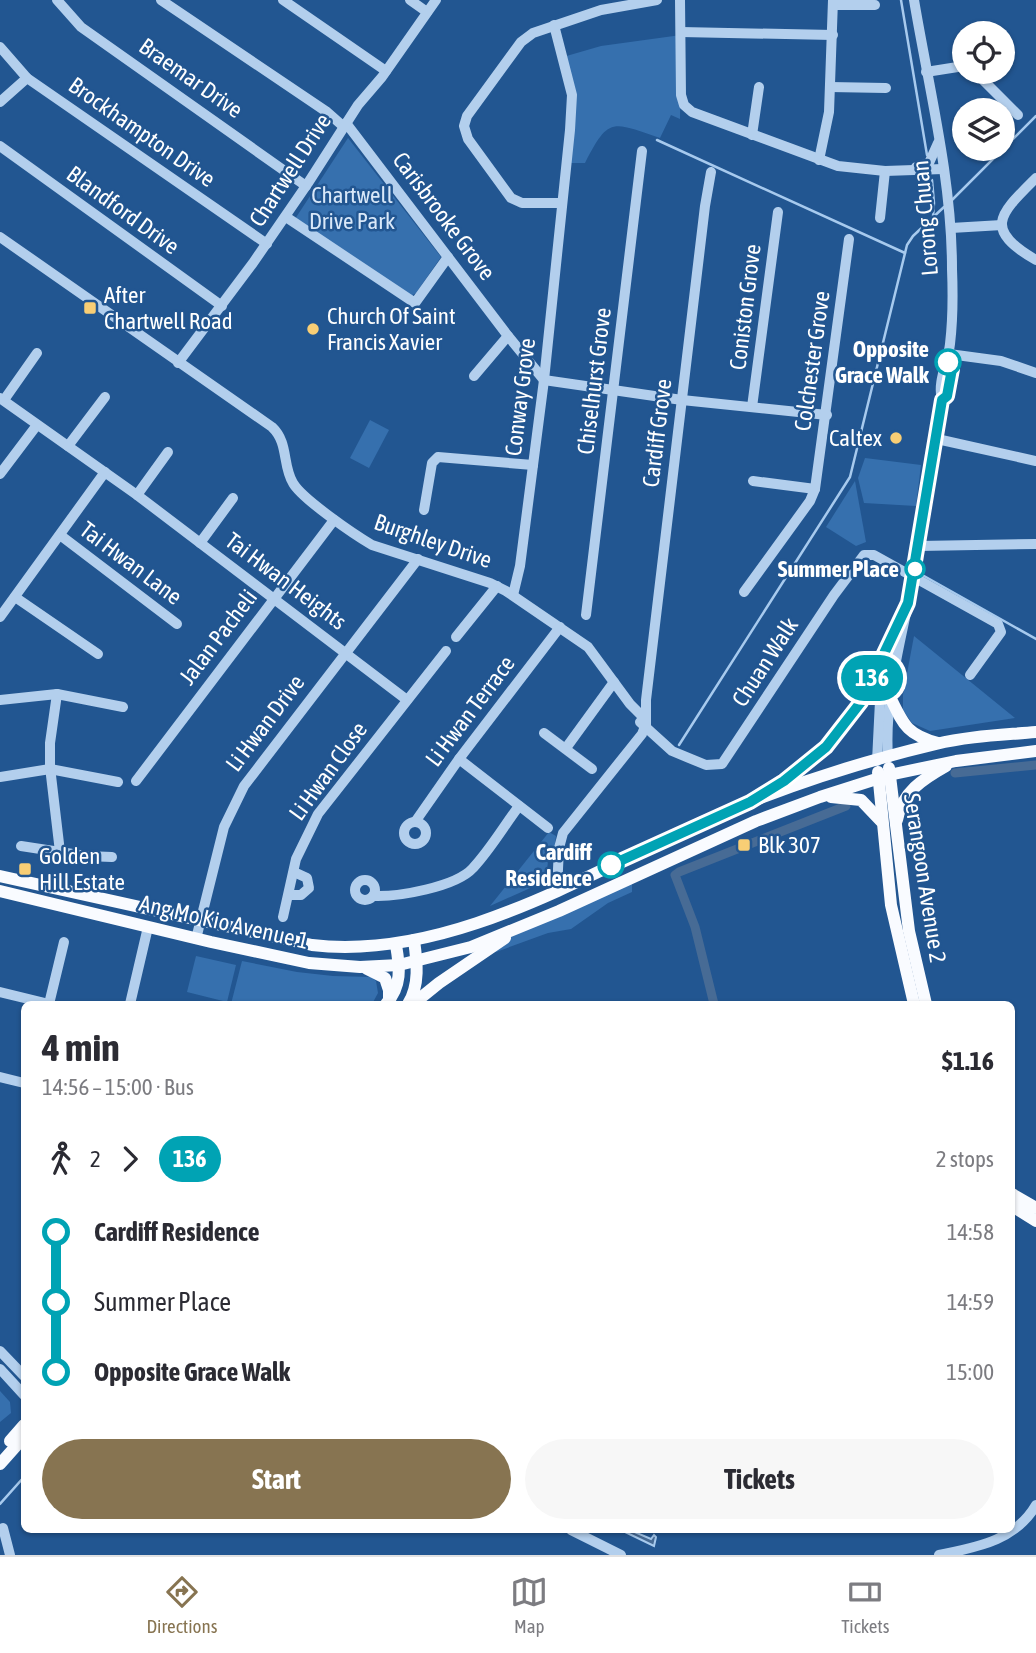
<!DOCTYPE html>
<html lang="en">
<head>
<meta charset="utf-8">
<style>
	body { margin:0; font-family:"Asap Condensed",sans-serif; background:#f7f7f7; color:#2b2b33; height:100vh; display:flex; flex-direction:column; font-size:26px; white-space:nowrap }
	* { box-sizing:border-box; margin:0 }
	p { font-size:23px; color:#7c7c81 }
	.icon { flex:none; width:38px; height:38px; fill:none; stroke:currentColor; stroke-width:2; stroke-linecap:round; stroke-linejoin:round }
	.map { position:relative; flex:1; overflow:hidden }
	.side { position:absolute; left:21px; top:1001px; width:994px; height:532px; display:flex; flex-direction:column; background:#fff; border-radius:10px; box-shadow:0 2px 5px #0004 }
	.side>* { flex:none }
	.badge { padding:0 14px; border-radius:23px; font-size:24px; line-height:46px }
	.fabs { position:absolute; left:952px; top:21px; display:grid; gap:14px }
	.fabs a { display:grid; place-items:center; width:63px; height:63px; border-radius:50%; background:#fff; box-shadow:0 2px 5px #0004; font-size:35px }
	.map>.badge { position:absolute; translate:-50% -50%; box-shadow:0 0 0 4px #fff }
	.legs { display:flex; align-items:center; gap:10px; height:77px; padding:0 21px; font-size:23px }
	.legs p { margin-inline-start:auto }
	.headline { display:flex; align-items:center; justify-content:space-between; height:119px; padding:0 21px }
	h1 { font-size:38px; font-weight:700; line-height:52px }
	.cta { display:flex; gap:14px; margin-top:auto; padding:14px 21px }
	.cta a { flex:1; height:80px; border-radius:42px; background:#877451; color:#fff; font-size:28px; font-weight:700; line-height:80px; text-align:center }
	.cta a+a { background:#f7f7f7; color:#2b2b33 }
	ul { padding:0 21px; list-style:none }
	li { display:flex; align-items:center; gap:24px; height:70px; font-size:26px }
	li i { display:grid; place-items:center; width:10px; height:100%; margin:0 9px; background:currentColor }
	li i::after { content:''; width:18px; height:18px; margin:-9px; border:5px solid; border-radius:50%; background:#fff }
	li p { margin-inline-start:auto }
	li:first-child i { background:linear-gradient(#0000 50%,currentColor 0) }
	li:last-child i { background:linear-gradient(currentColor 50%,#0000 0) }
	.menu { display:flex; justify-content:space-around; align-items:center; height:98px; border-top:2px solid #e1e1e2; background:#fff; font-size:19px; color:#7c7c81 }
	.menu a { display:grid; justify-items:center; gap:4px }
	.menu .on { color:#877451 }
	.map>svg:first-child { display:block }
	.green { fill:#3670ae }
	.water { fill:#476b95; stroke:#a7caee; stroke-width:2 }
	.lines { fill:none; stroke-linecap:round; stroke-linejoin:round }
	.stream { stroke:#a7caee; stroke-width:2.5 }
	.canal { stroke:#476b95; stroke-width:9 }
	.minor { stroke:#b3cfed; stroke-width:10 }
	.major { stroke:#f9fbff; stroke-width:12 }
	.line-1-casing { stroke:#fff; stroke-width:16 }
	.line-1 { stroke:#00a3b4; stroke-width:10 }
	.poi-dot { fill:#f8ce75; stroke:#225691; stroke-width:2.5 }
	.stop-1-dot { fill:#fff; stroke:#00a3b4; stroke-width:3.5 }
	.labels { text-anchor:middle; dominant-baseline:central; stroke-width:5; stroke-linejoin:round; paint-order:stroke }
	.street-label { font-size:23px; fill:#fff; stroke:#225691 }
	.park-label { font-size:23px; fill:#d9e8f9; stroke:#225691 }
	.poi-label { font-size:23px; fill:#fff; stroke:#225691; text-anchor:start }
	.stop-label { font-size:23px; font-weight:bold; fill:#fff; stroke:#225691; text-anchor:end }
</style>
</head>
<body>
<div class="map">
<svg width="1036" height="1555" viewBox="0 0 1036 1555">
	<rect width="100%" height="100%" fill="#225691"/>
	<g class="green">
		<path d="M 681,35 L 680,119 L 671,115 L 660,138 C 612,122 609,116 585,163 L 568,163 L 574,104 L 563,57 L 601,46 Z"/>
		<path d="M 348,138 L 441,257 L 416,293 L 411,296 L 295,219 Z"/>
		<path d="M 370,420 L 389,430 L 369,468 L 350,458 Z"/>
		<path d="M 865,458 L 921,465 L 916,506 L 864,503 L 858,478 Z"/>
		<path d="M 855,481 L 866,542 L 856,546 L 826,527 Z"/>
		<path d="M 914,636 L 1015,718 L 930,731 L 912,723 L 903,710 L 903,695 Z"/>
		<path d="M 549,832 L 556,836 L 553,857 L 548,861 L 546,881 L 490,906 Z"/>
		<path d="M 632,879 L 632,892 L 608,903 L 571,929 L 548,933 L 496,952 L 487,947 Z"/>
		<path d="M 196,956 L 236,965 L 227,1002 L 187,992 Z"/>
		<path d="M 242,961 L 297,972 L 333,976 L 371,977 L 376,981 L 378,993 L 372,1004 L 231,1004 Z"/>
		<path d="M 0,1391 L 10,1402 L 11,1413 L 0,1422 Z"/>
	</g>
	<path class="water" d="M 621,1530 L 630,1530 L 651,1539 L 654,1535 L 656,1537 L 654,1546 Z"/>
	<g class="lines">
		<g class="stream">
			<path d="M 901,0 L 927,155"/>
			<path d="M 657,140 L 905,253"/>
			<path d="M 932,180 L 934,203 L 933,217"/>
			<path d="M 952,200 L 1036,116"/>
			<path d="M 924,576 L 1036,639"/>
			<path d="M 679,745 L 850,477 L 907,245 L 913,236 L 944,207"/>
			<path d="M 0,1504 L 24,1477"/>
		</g>
		<g class="canal">
			<path d="M 955,773 L 1036,765"/>
			<path d="M 714,1004 L 695,927 L 675,875 L 679,872 L 846,806"/>
		</g>
		<g class="minor">
			<path d="M 57,0 L 81,27 L 306,186"/>
			<path d="M 161,0 L 327,112 L 344,127"/>
			<path d="M 283,0 L 386,71"/>
			<path d="M 410,0 L 427,12"/>
			<path d="M 680,0 L 681,95 L 684,105 L 692,112 L 838,166 L 885,171 L 943,169"/>
			<path d="M 833,5 L 875,5"/>
			<path d="M 681,32 L 833,35"/>
			<path d="M 0,47 L 27,78 L 267,244"/>
			<path d="M 926,72 L 964,66"/>
			<path d="M 975,72 L 1018,115"/>
			<path d="M 830,87 L 886,88"/>
			<path d="M 0,102 L 27,78"/>
			<path d="M 346,123 L 508,336 L 544,380 L 682,400 L 827,415"/>
			<path d="M 752,135 L 759,87"/>
			<path d="M 0,146 L 222,306"/>
			<path d="M 819,160 L 829,112 L 833,0"/>
			<path d="M 916,167 L 929,163 L 938,143"/>
			<path d="M 1036,178 C 1000,214 982,229 1036,260"/>
			<path d="M 562,203 L 522,203 L 511,198 L 468,139 L 464,126 L 467,116 L 521,42 L 533,33 L 601,10 L 657,0"/>
			<path d="M 286,217 L 415,303 L 448,257"/>
			<path d="M 880,218 L 885,171"/>
			<path d="M 951,228 L 1002,225"/>
			<path d="M 0,237 L 272,427 C 289,443 282,465 293,483 C 302,499 355,535 372,545 L 490,583 L 506,591 L 588,647 L 630,704 L 642,716 L 646,724"/>
			<path d="M 949,354 L 1001,361 L 1036,373"/>
			<path d="M 178,363 L 253,263 L 308,183 L 358,105 L 382,77 L 436,0"/>
			<path d="M 474,376 L 508,336"/>
			<path d="M 947,392 L 952,369 L 948,362"/>
			<path d="M 0,398 L 137,495 L 407,700"/>
			<path d="M 4,400 L 37,353"/>
			<path d="M 752,407 L 778,212"/>
			<path d="M 937,439 L 1036,461"/>
			<path d="M 68,446 L 105,397"/>
			<path d="M 0,474 L 37,425"/>
			<path d="M 753,481 L 815,489"/>
			<path d="M 137,495 L 168,452"/>
			<path d="M 424,510 L 432,463 L 438,457 L 533,465"/>
			<path d="M 60,535 L 177,624"/>
			<path d="M 200,543 L 233,498"/>
			<path d="M 919,546 L 1036,544"/>
			<path d="M 744,592 L 810,501 L 815,489 L 849,239"/>
			<path d="M 513,595 L 520,566 L 544,380 L 570,130 L 572,95 L 554,25"/>
			<path d="M 15,597 L 98,654"/>
			<path d="M 586,615 L 642,151"/>
			<path d="M 0,617 L 105,472"/>
			<path d="M 456,637 L 497,586"/>
			<path d="M 57,694 L 50,743 L 50,767 L 60,852"/>
			<path d="M 0,700 L 57,694 L 123,707"/>
			<path d="M 640,722 L 672,751 L 706,765 L 722,764 L 834,595 L 864,555 L 874,555 L 998,624 L 1001,632 L 970,675"/>
			<path d="M 544,733 L 592,769"/>
			<path d="M 566,748 L 614,682"/>
			<path d="M 888,758 C 884,697 902,635 914,576 C 926,518 934,459 942,400 C 937,382 948,362 950,344 C 953,319 953,294 952,269 C 952,179 929,89 914,0"/>
			<path d="M 459,759 L 548,828"/>
			<path d="M 877,761 L 880,701 L 889,653"/>
			<path d="M 0,777 L 50,769 L 118,782"/>
			<path d="M 136,781 L 334,520"/>
			<circle cx="415" cy="833" r="11"/>
			<path d="M 415,822 L 459,759 L 560,627"/>
			<path d="M 21,846 L 86,856 L 112,857"/>
			<circle cx="365" cy="890" r="10"/>
			<path d="M 557,890 L 559,848 L 563,833 L 642,734 L 646,724 L 646,700 L 705,206 L 711,172"/>
			<path d="M 289,895 L 301,895 L 309,888 L 307,878 L 294,872"/>
			<path d="M 373,896 C 398,897 456,887 473,868 C 490,850 504,826 519,806"/>
			<path d="M 283,917 L 296,859 L 318,814 L 446,651"/>
			<path d="M 196,939 L 224,827 L 244,786 L 418,559"/>
			<path d="M 0,992 L 49,1004"/>
			<path d="M 49,1004 L 64,942"/>
			<path d="M 130,1004 L 148,927"/>
			<path d="M 0,1077 L 24,1083"/>
			<path d="M 0,1351 L 24,1376"/>
			<path d="M 0,1369 L 24,1395"/>
			<path d="M 3,1528 L 10,1555"/>
			<path d="M 571,1530 L 621,1555"/>
			<path d="M 939,1555 C 977,1547 1015,1541 1036,1505"/>
		</g>
		<g class="major">
			<path d="M 891,699 C 904,726 908,735 938,743"/>
			<path d="M 889,768 L 909,931 L 926,1004"/>
			<path d="M 878,772 L 891,905 L 914,1004"/>
			<path d="M 771,789 C 807,767 837,739 860,703 C 875,679 885,650 898,625"/>
			<path d="M 831,797 L 861,800 L 881,821"/>
			<path d="M 897,820 C 902,792 923,779 946,766"/>
			<path d="M 0,876 L 312,945 C 448,961 585,875 705,821 C 777,789 860,762 936,744 C 968,736 1003,735 1036,732"/>
			<path d="M 0,891 L 211,942 L 309,963 L 360,967 L 399,965 L 471,947 L 559,911 L 756,821 L 820,797 L 889,775 L 956,761 L 1036,751"/>
			<path d="M 367,969 L 385,978 L 389,990 L 389,1001"/>
			<path d="M 386,1004 C 402,986 400,968 396,945"/>
			<path d="M 408,1004 C 420,985 417,962 414,940"/>
			<path d="M 413,1004 L 439,983 L 505,938"/>
			<path d="M 1012,1194 L 1036,1208"/>
			<path d="M 1012,1206 L 1036,1221"/>
			<path d="M 10,1441 L 24,1425"/>
			<path d="M 0,1464 L 24,1437"/>
		</g>
	</g>
	<g class="lines">
		<defs>
			<path id="line-1" d="M 611,865 L 750,802 L 784,781 L 826,747 L 861,702 L 908,603 L 942,400 L 947,396 L 952,369 L 948,362"/>
		</defs>
		<use href="#line-1" class="line-1-casing"/>
		<use href="#line-1" class="line-1"/>
	</g>
	<g class="poi-dot">
		<rect x="83" y="301" width="14" height="14" rx="3.5"/>
		<circle cx="313" cy="329" r="7"/>
		<circle cx="896" cy="438" r="7"/>
		<rect x="737" y="838" width="14" height="14" rx="3.5"/>
		<rect x="18" y="862" width="14" height="14" rx="3.5"/>
	</g>
	<g class="stop-1-dot">
		<circle cx="948" cy="362" r="12"/>
		<circle cx="915" cy="569" r="9"/>
		<circle cx="611" cy="865" r="12"/>
	</g>
	<g class="labels">
		<g class="street-label">
			<text transform="translate(191 78) rotate(35)">Braemar Drive</text>
			<text transform="translate(142 132) rotate(35)">Brockhampton Drive</text>
			<text transform="translate(290 170) rotate(-57)">Chartwell Drive</text>
			<text transform="translate(123 210) rotate(36)">Blandford Drive</text>
			<text transform="translate(444 216) rotate(53)">Carisbrooke Grove</text>
			<text transform="translate(925 218) rotate(-95)">Lorong Chuan</text>
			<text transform="translate(745 307) rotate(-83)">Coniston Grove</text>
			<text transform="translate(812 361) rotate(-82)">Colchester Grove</text>
			<text transform="translate(594 381) rotate(-83)">Chiselhurst Grove</text>
			<text transform="translate(520 397) rotate(-83)">Conway Grove</text>
			<text transform="translate(657 433) rotate(-83)">Cardiff Grove</text>
			<text transform="translate(433 541) rotate(19)">Burghley Drive</text>
			<text transform="translate(131 563) rotate(37)">Tai Hwan Lane</text>
			<text transform="translate(286 581) rotate(37)">Tai Hwan Heights</text>
			<text transform="translate(218 637) rotate(-53)">Jalan Pacheli</text>
			<text transform="translate(765 662) rotate(-57)">Chuan Walk</text>
			<text transform="translate(470 711) rotate(-53)">Li Hwan Terrace</text>
			<text transform="translate(265 723) rotate(-53)">Li Hwan Drive</text>
			<text transform="translate(328 771) rotate(-54)">Li Hwan Close</text>
			<text transform="translate(925 878) rotate(81)">Serangoon Avenue 2</text>
			<text transform="translate(224 922) rotate(13)">Ang Mo Kio Avenue 1</text>
		</g>
		<g class="park-label">
			<text x="352" y="195">Chartwell<tspan x="352" dy="26">Drive Park</tspan></text>
		</g>
		<g class="poi-label">
			<text x="104" y="295">After<tspan x="104" dy="26">Chartwell Road</tspan></text>
			<text x="327" y="316">Church Of Saint<tspan x="327" dy="26">Francis Xavier</tspan></text>
			<text x="882" y="438" text-anchor="end">Caltex</text>
			<text x="758" y="845">Blk 307</text>
			<text x="39" y="856">Golden<tspan x="39" dy="26">Hill Estate</tspan></text>
		</g>
		<g class="stop-label">
			<text x="929" y="349">Opposite<tspan x="929" dy="26">Grace Walk</tspan></text>
			<text x="899" y="569">Summer Place</text>
			<text x="592" y="852">Cardiff<tspan x="592" dy="26">Residence</tspan></text>
		</g>
	</g>
</svg>
<div class="fabs">
<a><svg class="icon" aria-label="locate" viewBox="0 0 24 24"><circle cx="12" cy="12" r="6"/><path d="M12 2v4M12 18v4M2 12h4M18 12h4"/></svg></a>
<a><svg class="icon" aria-label="layers" viewBox="0 0 24 24"><path d="M12 4l9 5-9 5-9-5zM3 14l9 5 9-5"/></svg></a>
</div>
<b class="badge" style="left:872px;top:678px;background:#00a3b4;color:#fff">136</b>
<section class="side">
<div class="headline"><div><h1>4 min</h1><p>14:56 – 15:00 · Bus</p></div><b>$1.16</b></div>
<div class="legs"><svg class="icon" aria-label="walk" viewBox="0 0 24 24"><circle cx="13" cy="4" r="2"/><path d="M13 8l-2 6 4 7M11 14l-3 7M7 12l3-4h3l4 4"/></svg>2<svg class="icon" aria-label="forward" viewBox="0 0 24 24"><path d="M9 5l7 7-7 7"/></svg><b class="badge" style="background:#00a3b4;color:#fff">136</b><p>2 stops</p></div>
<ul>
<li><i style="color:#00a3b4"></i><b>Cardiff Residence</b><p>14:58</p></li>
<li><i style="color:#00a3b4"></i><span>Summer Place</span><p>14:59</p></li>
<li><i style="color:#00a3b4"></i><b>Opposite Grace Walk</b><p>15:00</p></li>
</ul>
<div class="cta"><a>Start</a><a>Tickets</a></div>
</section>
</div>
<nav class="menu">
<a class="on"><svg class="icon" aria-label="directions" viewBox="0 0 24 24"><path d="M12 3l9 9-9 9-9-9zM9 14v-3h6M13 9l2 2-2 2"/></svg>Directions</a>
<a><svg class="icon" aria-label="map" viewBox="0 0 24 24"><path d="M3 6l6-2 6 2 6-2v14l-6 2-6-2-6 2zM9 4v14M15 6v14"/></svg>Map</a>
<a><svg class="icon" aria-label="tickets" viewBox="0 0 24 24"><path d="M3 7h18v10H3zM15 7v10"/></svg>Tickets</a>
</nav>
</body>
</html>
